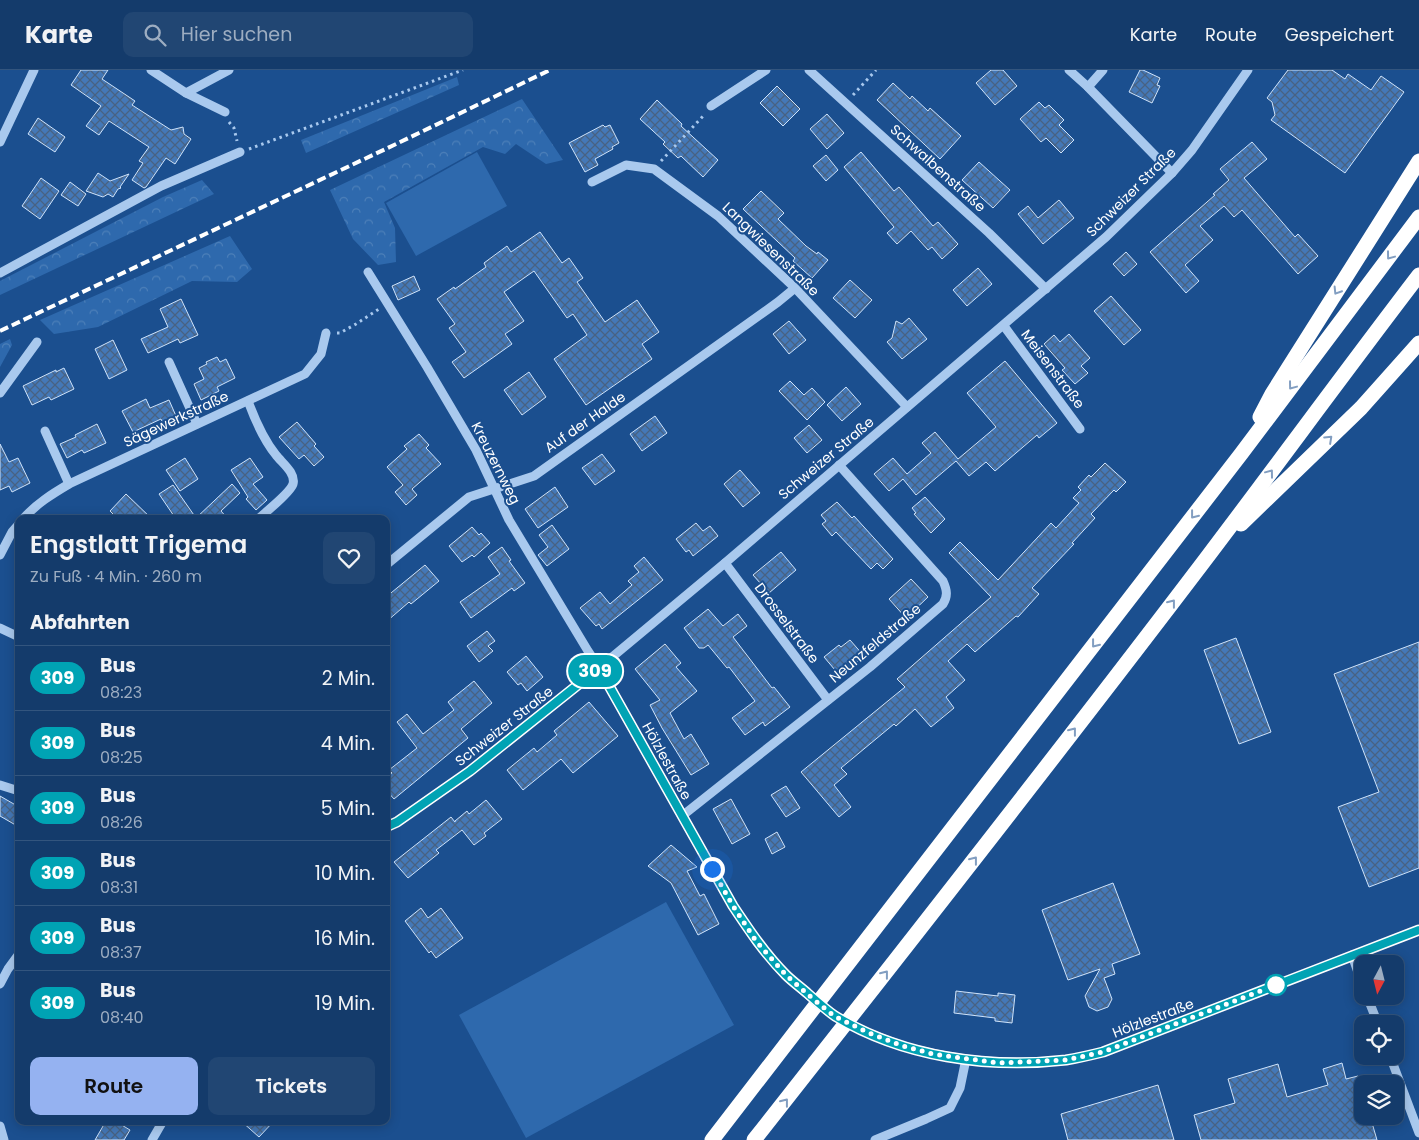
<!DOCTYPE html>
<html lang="de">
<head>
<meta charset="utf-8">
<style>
	body { margin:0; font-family:Poppins,sans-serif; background:#214673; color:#f1f3f6; height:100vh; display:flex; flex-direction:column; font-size:19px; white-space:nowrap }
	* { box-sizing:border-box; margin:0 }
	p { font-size:16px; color:#9dadc1 }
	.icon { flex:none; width:28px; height:28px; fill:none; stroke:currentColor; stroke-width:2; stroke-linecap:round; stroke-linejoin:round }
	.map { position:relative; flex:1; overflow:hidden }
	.side { position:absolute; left:15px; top:445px; width:375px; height:610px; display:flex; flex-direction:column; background:#143b6b; border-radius:10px; box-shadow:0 2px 12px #0003,0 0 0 1px #33557e }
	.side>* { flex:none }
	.badge { padding:0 10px; border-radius:16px; font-size:18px; line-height:32px }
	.needle { width:32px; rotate:187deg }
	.buttons { position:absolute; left:1354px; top:885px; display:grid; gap:10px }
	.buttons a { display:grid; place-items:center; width:50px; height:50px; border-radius:10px; background:#143b6b; box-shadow:0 2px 12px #0003,0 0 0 1px #33557e; font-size:25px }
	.you { position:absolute; width:25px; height:25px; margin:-12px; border:4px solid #fff; border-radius:50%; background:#1a73e8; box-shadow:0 0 0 8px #1a73e833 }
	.map>.badge { position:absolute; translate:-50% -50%; box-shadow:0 0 0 2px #fff }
	h2 { padding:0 15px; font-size:19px; line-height:45px }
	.round { display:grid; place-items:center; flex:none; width:52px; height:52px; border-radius:10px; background:#214673 }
	.head { display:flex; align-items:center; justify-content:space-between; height:85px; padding:0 15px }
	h1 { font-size:24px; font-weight:600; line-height:38px }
	.primary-button { display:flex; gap:10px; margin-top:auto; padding:10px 15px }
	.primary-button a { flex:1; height:58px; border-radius:10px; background:#95b2f1; color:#111; font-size:20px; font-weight:600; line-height:58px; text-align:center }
	.primary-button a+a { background:#214673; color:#f1f3f6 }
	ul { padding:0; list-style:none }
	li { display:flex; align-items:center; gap:15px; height:65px; padding:0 15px; border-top:1px solid #33557e }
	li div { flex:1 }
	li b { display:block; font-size:19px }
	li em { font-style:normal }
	li .badge { min-width:55px; font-weight:700; text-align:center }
	header { display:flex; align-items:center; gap:30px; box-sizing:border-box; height:70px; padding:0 25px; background:#143b6b; border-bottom:1px solid #33557e }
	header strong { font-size:24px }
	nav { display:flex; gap:28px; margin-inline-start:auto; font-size:18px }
	.search { width:350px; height:45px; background:#214673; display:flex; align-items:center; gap:12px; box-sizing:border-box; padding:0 18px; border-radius:10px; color:#9dadc1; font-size:19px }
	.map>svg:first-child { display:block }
	.grass { fill:#2e69ad }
	.forest { fill:url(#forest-crowns) }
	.building { fill:url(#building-cross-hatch); stroke:#cfe3fa }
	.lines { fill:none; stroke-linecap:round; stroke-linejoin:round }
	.path { stroke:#a9c9ee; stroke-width:3; stroke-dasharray:2.5 4; stroke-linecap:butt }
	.minor { stroke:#a9c9ee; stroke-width:9 }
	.highway { stroke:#fff; stroke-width:15 }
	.rail { stroke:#fff; stroke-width:4; stroke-dasharray:9 4; stroke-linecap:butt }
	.minor-bridge { stroke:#a9c9ee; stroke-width:9 }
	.oneway { stroke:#829ec1 }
	.line-casing { stroke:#fff; stroke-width:11 }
	.line { stroke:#00a3b4; stroke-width:8 }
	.walk { stroke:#fff; stroke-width:5; stroke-dasharray:0 9 }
	.stop-dot { fill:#fff; stroke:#00a3b4; stroke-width:2.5 }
	.labels { text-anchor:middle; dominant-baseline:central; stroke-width:4; stroke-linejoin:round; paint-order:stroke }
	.street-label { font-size:14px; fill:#fff; stroke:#1b4f8f }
</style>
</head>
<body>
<header>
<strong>Karte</strong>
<div class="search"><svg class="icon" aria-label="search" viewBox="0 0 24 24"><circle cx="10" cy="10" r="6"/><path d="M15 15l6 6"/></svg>Hier suchen</div>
<nav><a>Karte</a><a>Route</a><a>Gespeichert</a></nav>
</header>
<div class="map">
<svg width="1419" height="1070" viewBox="0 0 1419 1070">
	<defs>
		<pattern id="forest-crowns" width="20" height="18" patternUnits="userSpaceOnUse" patternTransform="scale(1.25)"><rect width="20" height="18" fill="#2e69ad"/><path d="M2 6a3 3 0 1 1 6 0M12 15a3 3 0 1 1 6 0" fill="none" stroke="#4d80b9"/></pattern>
		<pattern id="building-cross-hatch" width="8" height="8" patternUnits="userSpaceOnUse" patternTransform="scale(1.25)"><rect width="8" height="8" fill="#4478b7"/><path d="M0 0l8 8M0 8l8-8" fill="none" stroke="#486282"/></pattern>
	</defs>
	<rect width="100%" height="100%" fill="#1b4f8f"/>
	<g class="grass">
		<path d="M 477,82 L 507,136 L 416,186 L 386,133 Z"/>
		<path d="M 666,832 L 734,955 L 526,1068 L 459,945 Z"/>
	</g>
	<g class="forest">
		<path d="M 457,7 L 459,15 L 306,83 L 301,70 Z"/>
		<path d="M 522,29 L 563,90 L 546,94 L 516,74 L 505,84 L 483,77 L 384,132 L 395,158 L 396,192 L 378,195 L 353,169 L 330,120 Z"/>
		<path d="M 202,110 L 214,124 L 0,225 L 0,211 L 163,127 Z"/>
		<path d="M 230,166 L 252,199 L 237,212 L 192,211 L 98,257 L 54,264 L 40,250 Z"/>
		<path d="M 10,269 L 12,275 L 0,297 L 0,274 Z"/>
	</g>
	<g class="building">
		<path d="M 81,0 L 108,0 L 102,9 L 135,31 L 132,35 L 171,60 L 183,57 L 184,64 L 191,69 L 175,94 L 166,88 L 146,117 L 144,118 L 132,110 L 143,93 L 139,91 L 149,77 L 109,51 L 99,65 L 86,56 L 101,36 L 71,15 Z"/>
		<path d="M 991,0 L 1003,0 L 1017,16 L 995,35 L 976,13 Z"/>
		<path d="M 1140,0 L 1143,0 L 1160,8 L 1157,15 L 1160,16 L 1152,33 L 1129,22 Z"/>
		<path d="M 1288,0 L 1332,0 L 1345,9 L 1348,4 L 1371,20 L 1381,6 L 1404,22 L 1345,103 L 1271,50 L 1275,45 L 1272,32 L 1267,28 Z"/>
		<path d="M 893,13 L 910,29 L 912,26 L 928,41 L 930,38 L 961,66 L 940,89 L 877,30 Z"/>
		<path d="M 777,16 L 800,39 L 783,56 L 760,33 Z"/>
		<path d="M 657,30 L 682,54 L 681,56 L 718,90 L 703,107 L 681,86 L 678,88 L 663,74 L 665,72 L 640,49 Z"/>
		<path d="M 1039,32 L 1045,38 L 1049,35 L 1064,50 L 1059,55 L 1074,70 L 1061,83 L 1046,68 L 1041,72 L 1020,49 Z"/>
		<path d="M 827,44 L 844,63 L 827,79 L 810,59 Z"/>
		<path d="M 38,48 L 65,67 L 55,82 L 28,64 Z"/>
		<path d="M 603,55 L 605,57 L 610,55 L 619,73 L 612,77 L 613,79 L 595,89 L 598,95 L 585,102 L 569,73 Z"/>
		<path d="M 1252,72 L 1267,89 L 1244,108 L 1295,167 L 1298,164 L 1318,186 L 1298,204 L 1242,140 L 1234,147 L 1224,136 L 1200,156 L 1213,170 L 1185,195 L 1199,211 L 1186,223 L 1150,182 L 1215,125 L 1213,124 L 1229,110 L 1220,99 Z"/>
		<path d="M 861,82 L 894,121 L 899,117 L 933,156 L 938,152 L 958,174 L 953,179 L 942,189 L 932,177 L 928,180 L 911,161 L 897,174 L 887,163 L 894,157 L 844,97 Z"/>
		<path d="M 826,85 L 838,100 L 826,111 L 813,96 Z"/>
		<path d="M 979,92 L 1010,120 L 993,138 L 962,110 Z"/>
		<path d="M 98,103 L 110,111 L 129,104 L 120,117 L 121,118 L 118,119 L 113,127 L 108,124 L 103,127 L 86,121 Z"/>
		<path d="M 41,108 L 59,121 L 40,149 L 22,136 Z"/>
		<path d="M 70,112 L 86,124 L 78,136 L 61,125 Z"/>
		<path d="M 761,121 L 784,143 L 778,149 L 806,176 L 817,184 L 818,182 L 828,190 L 812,208 L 793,191 L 795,188 L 743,139 Z"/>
		<path d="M 1059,130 L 1074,148 L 1043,174 L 1018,144 L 1028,136 L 1038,148 Z"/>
		<path d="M 540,162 L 562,193 L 569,188 L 583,208 L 577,212 L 605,252 L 637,230 L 659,262 L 642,274 L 652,289 L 586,335 L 554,289 L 587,265 L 573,244 L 567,248 L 534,201 L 504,222 L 524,251 L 505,264 L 512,274 L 464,308 L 452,292 L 466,282 L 449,258 L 455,254 L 437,229 L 454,217 L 455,219 L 486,197 L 484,193 L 507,176 L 511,182 Z"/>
		<path d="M 1126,182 L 1137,194 L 1124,206 L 1113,194 Z"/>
		<path d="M 978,198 L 992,214 L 967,236 L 953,220 Z"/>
		<path d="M 414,206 L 420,220 L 398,230 L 392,216 Z"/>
		<path d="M 850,210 L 872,230 L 855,248 L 833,228 Z"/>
		<path d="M 1111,226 L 1141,260 L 1124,275 L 1094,241 Z"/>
		<path d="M 181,229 L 198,265 L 180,273 L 178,269 L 148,283 L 141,269 L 168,257 L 160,239 Z"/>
		<path d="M 909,248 L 927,269 L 902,289 L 887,272 L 892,268 L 896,251 L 902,254 Z"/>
		<path d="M 789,251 L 806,270 L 789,284 L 773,264 Z"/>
		<path d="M 1069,264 L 1090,288 L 1081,296 L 1088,303 L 1075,314 L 1062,300 L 1065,298 L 1044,274 L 1054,265 L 1060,272 Z"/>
		<path d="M 113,270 L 127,300 L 109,309 L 95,279 Z"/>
		<path d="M 217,287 L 220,292 L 226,289 L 235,308 L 217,317 L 219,321 L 201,330 L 194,314 L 204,309 L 199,298 L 207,294 L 206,292 Z"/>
		<path d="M 1005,291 L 1057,353 L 1039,368 L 1037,365 L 995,401 L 986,392 L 969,406 L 956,391 L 916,425 L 903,409 L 889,421 L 874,404 L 893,388 L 907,404 L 931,383 L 922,373 L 935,362 L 958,389 L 996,357 L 967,323 Z"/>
		<path d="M 64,298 L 74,319 L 51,330 L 49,327 L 32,335 L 23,316 L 56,300 L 56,302 Z"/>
		<path d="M 529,302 L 546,327 L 522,345 L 504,320 Z"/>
		<path d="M 790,311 L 804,325 L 812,318 L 825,332 L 807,350 L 779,321 Z"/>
		<path d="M 846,317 L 861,334 L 842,351 L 827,335 Z"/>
		<path d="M 146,329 L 150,338 L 169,330 L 176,346 L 162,352 L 161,349 L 133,362 L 122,341 Z"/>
		<path d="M 655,346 L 667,363 L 642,381 L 630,364 Z"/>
		<path d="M 297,352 L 316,374 L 314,376 L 324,387 L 314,396 L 304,385 L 299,389 L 279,367 Z"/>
		<path d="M 97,354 L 106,373 L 84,383 L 82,380 L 67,388 L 60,374 L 76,367 L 75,365 Z"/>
		<path d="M 809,355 L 822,370 L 807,383 L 794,368 Z"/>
		<path d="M 419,364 L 429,375 L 426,378 L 441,394 L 412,419 L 417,425 L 406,435 L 395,422 L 403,415 L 387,397 L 407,379 L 404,376 Z"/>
		<path d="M 0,374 L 9,392 L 18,388 L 30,413 L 12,422 L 9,416 L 0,420 Z"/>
		<path d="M 602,384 L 615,401 L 595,415 L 582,398 Z"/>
		<path d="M 185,388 L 198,409 L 180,421 L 166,400 Z"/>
		<path d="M 250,388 L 263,407 L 253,414 L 267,430 L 256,440 L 246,429 L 248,427 L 231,400 Z"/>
		<path d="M 1105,393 L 1126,412 L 1116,422 L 1114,420 L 1091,444 L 1095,448 L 1072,473 L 1074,474 L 1032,518 L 1039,524 L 1018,547 L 1016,546 L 975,582 L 967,574 L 948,591 L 965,610 L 946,627 L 954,638 L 931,657 L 915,639 L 896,656 L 894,654 L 841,698 L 847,704 L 834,715 L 851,737 L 839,747 L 801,702 L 905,617 L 897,609 L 991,527 L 949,483 L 960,472 L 998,510 L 1051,453 L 1056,458 L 1079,433 L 1073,428 L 1081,420 L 1078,417 L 1089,405 L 1091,407 Z"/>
		<path d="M 740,400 L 760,423 L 743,437 L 724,414 Z"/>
		<path d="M 232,414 L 240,423 L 221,441 L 228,449 L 176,449 L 159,424 L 173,415 L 196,448 Z"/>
		<path d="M 555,417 L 568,437 L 538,458 L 525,439 Z"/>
		<path d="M 126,424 L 152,449 L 118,449 L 110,441 Z"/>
		<path d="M 925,427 L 945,449 L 931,463 L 914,444 L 916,443 L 912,438 Z"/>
		<path d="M 837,432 L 852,448 L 854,446 L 893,489 L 883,499 L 877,493 L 871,499 L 836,462 L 832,466 L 822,454 L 826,451 L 821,445 Z"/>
		<path d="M 696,453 L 703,461 L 710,456 L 718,466 L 693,486 L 689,480 L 686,482 L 676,469 Z"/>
		<path d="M 552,455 L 569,479 L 547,496 L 538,485 L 548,477 L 539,465 Z"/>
		<path d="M 472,457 L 479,465 L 481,463 L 490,473 L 474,487 L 472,485 L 462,492 L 449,476 Z"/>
		<path d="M 502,477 L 511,490 L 509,491 L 525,513 L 514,521 L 512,518 L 471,548 L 460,532 L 500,504 L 488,487 Z"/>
		<path d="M 781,482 L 796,500 L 769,523 L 753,505 Z"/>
		<path d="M 644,487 L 663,510 L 602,559 L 599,554 L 596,556 L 580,538 L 600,522 L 610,534 L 632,515 L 628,511 L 639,502 L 634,496 Z"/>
		<path d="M 425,495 L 439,511 L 411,534 L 409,532 L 386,552 L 386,527 Z"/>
		<path d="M 911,509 L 928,527 L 906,548 L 889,529 Z"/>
		<path d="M 708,539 L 723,556 L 738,544 L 747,556 L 733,567 L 772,618 L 774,617 L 790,637 L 765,656 L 763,652 L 745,665 L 732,648 L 755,631 L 729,597 L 727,598 L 708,575 L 704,578 L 699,578 L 684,558 Z"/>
		<path d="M 487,561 L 495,571 L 488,576 L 493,581 L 479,592 L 467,576 Z"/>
		<path d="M 1236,568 L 1271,662 L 1239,674 L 1204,580 Z"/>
		<path d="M 850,570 L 864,586 L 840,606 L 824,587 L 839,575 L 841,577 Z"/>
		<path d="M 1419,572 L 1419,798 L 1369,817 L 1338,737 L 1379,722 L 1334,604 Z"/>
		<path d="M 665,574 L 681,593 L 676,597 L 697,621 L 670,643 L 684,669 L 691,664 L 709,694 L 691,705 L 662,658 L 650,635 L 660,630 L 635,599 Z"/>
		<path d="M 526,586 L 543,607 L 527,621 L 521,613 L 518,615 L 507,602 Z"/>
		<path d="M 474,611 L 492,633 L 461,659 L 468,668 L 394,729 L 386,720 L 386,707 L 392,703 L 389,700 L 417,678 L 397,652 L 407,644 L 423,664 L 454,640 L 448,632 Z"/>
		<path d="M 589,632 L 618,666 L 573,703 L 561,689 L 523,720 L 507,700 L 534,678 L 537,682 L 557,665 L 554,661 Z"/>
		<path d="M 786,716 L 800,738 L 786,747 L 771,725 Z"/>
		<path d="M 0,726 L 19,737 L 19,757 L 0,746 Z"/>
		<path d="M 731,729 L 750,764 L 732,774 L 713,739 Z"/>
		<path d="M 486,730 L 502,749 L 484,763 L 486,766 L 474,775 L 462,760 L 436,780 L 439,783 L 408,808 L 394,792 L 451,747 L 455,752 L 455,751 L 467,741 L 469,744 Z"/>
		<path d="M 777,762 L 785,777 L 772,784 L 765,769 Z"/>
		<path d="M 671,775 L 697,797 L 687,801 L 700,826 L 704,824 L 719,854 L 698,865 L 671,813 L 648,796 Z"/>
		<path d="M 1113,813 L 1140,884 L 1112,894 L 1115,904 L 1104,908 L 1112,929 L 1108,937 L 1097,941 L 1089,937 L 1085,926 L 1100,899 L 1068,910 L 1042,840 Z"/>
		<path d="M 421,838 L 428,848 L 441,838 L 463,868 L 436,888 L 431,881 L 429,883 L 405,851 Z"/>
		<path d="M 956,921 L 998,926 L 998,923 L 1015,925 L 1012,953 L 995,951 L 995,948 L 954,943 Z"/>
		<path d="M 1342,993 L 1346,1009 L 1358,1006 L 1362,1022 L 1362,1046 L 1370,1046 L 1377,1070 L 1201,1070 L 1194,1045 L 1235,1033 L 1228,1009 L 1278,994 L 1287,1027 L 1328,1015 L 1323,999 Z"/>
		<path d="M 1158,1015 L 1174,1070 L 1068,1070 L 1061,1044 Z"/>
		<path d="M 106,1051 L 115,1051 L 130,1060 L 124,1070 L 95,1070 Z"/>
		<path d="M 241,1051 L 274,1051 L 259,1067 Z"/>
	</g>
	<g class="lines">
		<g class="path">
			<path d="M 853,25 L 876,0"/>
			<path d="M 229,52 L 234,58 L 237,71"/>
			<path d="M 249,79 L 463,0"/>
			<path d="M 661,91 L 705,44"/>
			<path d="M 337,263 L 340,263 L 356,254 L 379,239"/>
		</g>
		<g class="minor">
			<path d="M 151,0 L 186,23 L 225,42"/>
			<path d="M 809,0 L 989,163 L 1046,219"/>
			<path d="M 1069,0 L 1088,17 L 1172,103"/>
			<path d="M 1088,17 L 1103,0"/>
			<path d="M 186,23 L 229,0"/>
			<path d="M 711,36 L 766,0"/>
			<path d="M 0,72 L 34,0"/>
			<path d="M 592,112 L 626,95 L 654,99 L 718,146 L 795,218 L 907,337"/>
			<path d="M 368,202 L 427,297 L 476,380 L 509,450 L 588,581 L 599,598 L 733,836 L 756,871 L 785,905"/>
			<path d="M 0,203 L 161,116 L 240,82"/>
			<path d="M 1004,256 L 1080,359"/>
			<path d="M 169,292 L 197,354"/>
			<path d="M 0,323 L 37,272"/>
			<path d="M 248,331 C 255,350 263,369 276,385 C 282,393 296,403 293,414 C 291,422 266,442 258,449"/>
			<path d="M 45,361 L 69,414"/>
			<path d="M 23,449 C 36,434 52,424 69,414 L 305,304 L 321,284 L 326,263"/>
			<path d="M 0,485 L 12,462 L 19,454"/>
			<path d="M 725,493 L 828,630"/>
			<path d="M 386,495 L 469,427 L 534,406 L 778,232 L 795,218"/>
			<path d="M 0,558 L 19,567"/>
			<path d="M 0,715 L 19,721"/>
			<path d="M 682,746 L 870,597 L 943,534 C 948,526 947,520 943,511 L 839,395"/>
			<path d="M 386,757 L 397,752 L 470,701 L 599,598 L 725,493 L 1106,167 L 1172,103 L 1192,80 L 1248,0"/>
			<path d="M 1352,885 L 1362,914"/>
			<path d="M 0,914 L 8,899 L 19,884"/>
			<path d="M 1367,926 L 1378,954"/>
			<path d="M 903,976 C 957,991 1009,996 1065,990 C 1078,988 1091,985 1103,982 L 1419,860"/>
			<path d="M 1390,986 L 1419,1063"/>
			<path d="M 0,1056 L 4,1070"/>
			<path d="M 152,1070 L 163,1051"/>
			<path d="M 875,1070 L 926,1049 L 950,1038 L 960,1018 L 966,989"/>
		</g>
		<g class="highway">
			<path d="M 1260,347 L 1272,324 L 1419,91"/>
			<path d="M 1241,454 L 1361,338 L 1419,273"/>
			<path d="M 712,1070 L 1241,384 L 1419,147"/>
			<path d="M 754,1070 C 906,877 1057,685 1205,490 C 1277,395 1347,299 1419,205"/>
		</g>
		<path class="rail" d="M 0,261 L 394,75 L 550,0"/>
		<path class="minor-bridge" d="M 785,905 C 801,918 816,934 834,945 C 855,959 879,967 903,976"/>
	</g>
	<defs><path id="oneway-chevron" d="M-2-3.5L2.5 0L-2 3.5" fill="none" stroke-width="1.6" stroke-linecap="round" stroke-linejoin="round" transform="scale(1.25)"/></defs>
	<g class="oneway">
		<use href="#oneway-chevron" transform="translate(1390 186) rotate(127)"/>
		<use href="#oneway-chevron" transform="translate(1337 221) rotate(122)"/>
		<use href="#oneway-chevron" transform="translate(1292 316) rotate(127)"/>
		<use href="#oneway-chevron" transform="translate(1329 369) rotate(-43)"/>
		<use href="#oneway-chevron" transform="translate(1270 403) rotate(-53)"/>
		<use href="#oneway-chevron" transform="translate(1194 445) rotate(128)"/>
		<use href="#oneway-chevron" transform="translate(1172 533) rotate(-52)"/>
		<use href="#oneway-chevron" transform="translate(1095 574) rotate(128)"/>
		<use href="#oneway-chevron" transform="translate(1073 661) rotate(-52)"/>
		<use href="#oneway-chevron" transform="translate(974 790) rotate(-52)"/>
		<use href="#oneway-chevron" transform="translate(885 904) rotate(-52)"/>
		<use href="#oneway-chevron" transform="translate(785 1032) rotate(-52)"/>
	</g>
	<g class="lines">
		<defs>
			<path id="line" d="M 386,757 L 397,752 L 470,701 L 599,598 L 733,836 C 749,860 765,884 786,905 C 792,911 799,916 806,922 C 815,930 825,939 835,946 C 903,987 988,999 1066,990 C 1078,988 1091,985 1103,982 L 1419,860"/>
		</defs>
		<use href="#line" class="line-casing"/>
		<use href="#line" class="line"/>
		<path class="walk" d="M 712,799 L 733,836 L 756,871 L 786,905 L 812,928 L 834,946 L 869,963 L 903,976 L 933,984 L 998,993 L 1066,990 L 1103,982 L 1276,915"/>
	</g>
	<circle class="stop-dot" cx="1276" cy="915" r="10"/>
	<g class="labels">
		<g class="street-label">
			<text transform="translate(938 98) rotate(42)">Schwalbenstraße</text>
			<text transform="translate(1131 122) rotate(-45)">Schweizer Straße</text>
			<text transform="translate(771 179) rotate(44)">Langwiesenstraße</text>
			<text transform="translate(1053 299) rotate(53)">Meisenstraße</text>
			<text transform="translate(176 349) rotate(-25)">Sägewerkstraße</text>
			<text transform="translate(585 352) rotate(-35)">Auf der Halde</text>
			<text transform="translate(826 388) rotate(-40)">Schweizer Straße</text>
			<text transform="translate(496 393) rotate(63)">Kreuzernweg</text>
			<text transform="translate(787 553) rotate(53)">Drosselstraße</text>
			<text transform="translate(875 573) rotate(-40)">Neunzfeldstraße</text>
			<text transform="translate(504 656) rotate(-38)">Schweizer Straße</text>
			<text transform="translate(667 691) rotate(61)">Hölzlestraße</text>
			<text transform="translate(1153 948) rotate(-21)">Hölzlestraße</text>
		</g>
	</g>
</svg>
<div class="buttons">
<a><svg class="needle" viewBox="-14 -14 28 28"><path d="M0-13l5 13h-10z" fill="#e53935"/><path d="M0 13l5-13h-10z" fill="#9dadc1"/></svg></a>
<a><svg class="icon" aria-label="locate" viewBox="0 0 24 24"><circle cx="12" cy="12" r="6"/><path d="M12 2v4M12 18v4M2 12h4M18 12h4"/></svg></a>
<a><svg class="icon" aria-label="layers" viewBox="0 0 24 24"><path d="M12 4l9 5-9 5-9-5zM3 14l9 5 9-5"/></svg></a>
</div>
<div class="you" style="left:712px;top:799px"></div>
<b class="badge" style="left:595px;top:601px;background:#00a3b4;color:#fff">309</b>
<section class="side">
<div class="head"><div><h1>Engstlatt Trigema</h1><p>Zu Fuß · 4 Min. · 260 m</p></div><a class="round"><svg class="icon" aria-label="heart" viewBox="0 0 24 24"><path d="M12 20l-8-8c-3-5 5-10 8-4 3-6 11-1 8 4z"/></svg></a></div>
<h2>Abfahrten</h2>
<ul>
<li><span class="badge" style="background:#00a3b4;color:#fff">309</span><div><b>Bus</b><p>08:23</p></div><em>2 Min.</em></li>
<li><span class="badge" style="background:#00a3b4;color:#fff">309</span><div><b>Bus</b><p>08:25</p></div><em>4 Min.</em></li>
<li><span class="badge" style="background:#00a3b4;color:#fff">309</span><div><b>Bus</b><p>08:26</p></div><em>5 Min.</em></li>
<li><span class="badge" style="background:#00a3b4;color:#fff">309</span><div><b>Bus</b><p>08:31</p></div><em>10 Min.</em></li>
<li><span class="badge" style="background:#00a3b4;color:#fff">309</span><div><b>Bus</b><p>08:37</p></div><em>16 Min.</em></li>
<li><span class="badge" style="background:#00a3b4;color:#fff">309</span><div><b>Bus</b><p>08:40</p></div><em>19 Min.</em></li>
</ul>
<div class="primary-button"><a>Route</a><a>Tickets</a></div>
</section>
</div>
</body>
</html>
